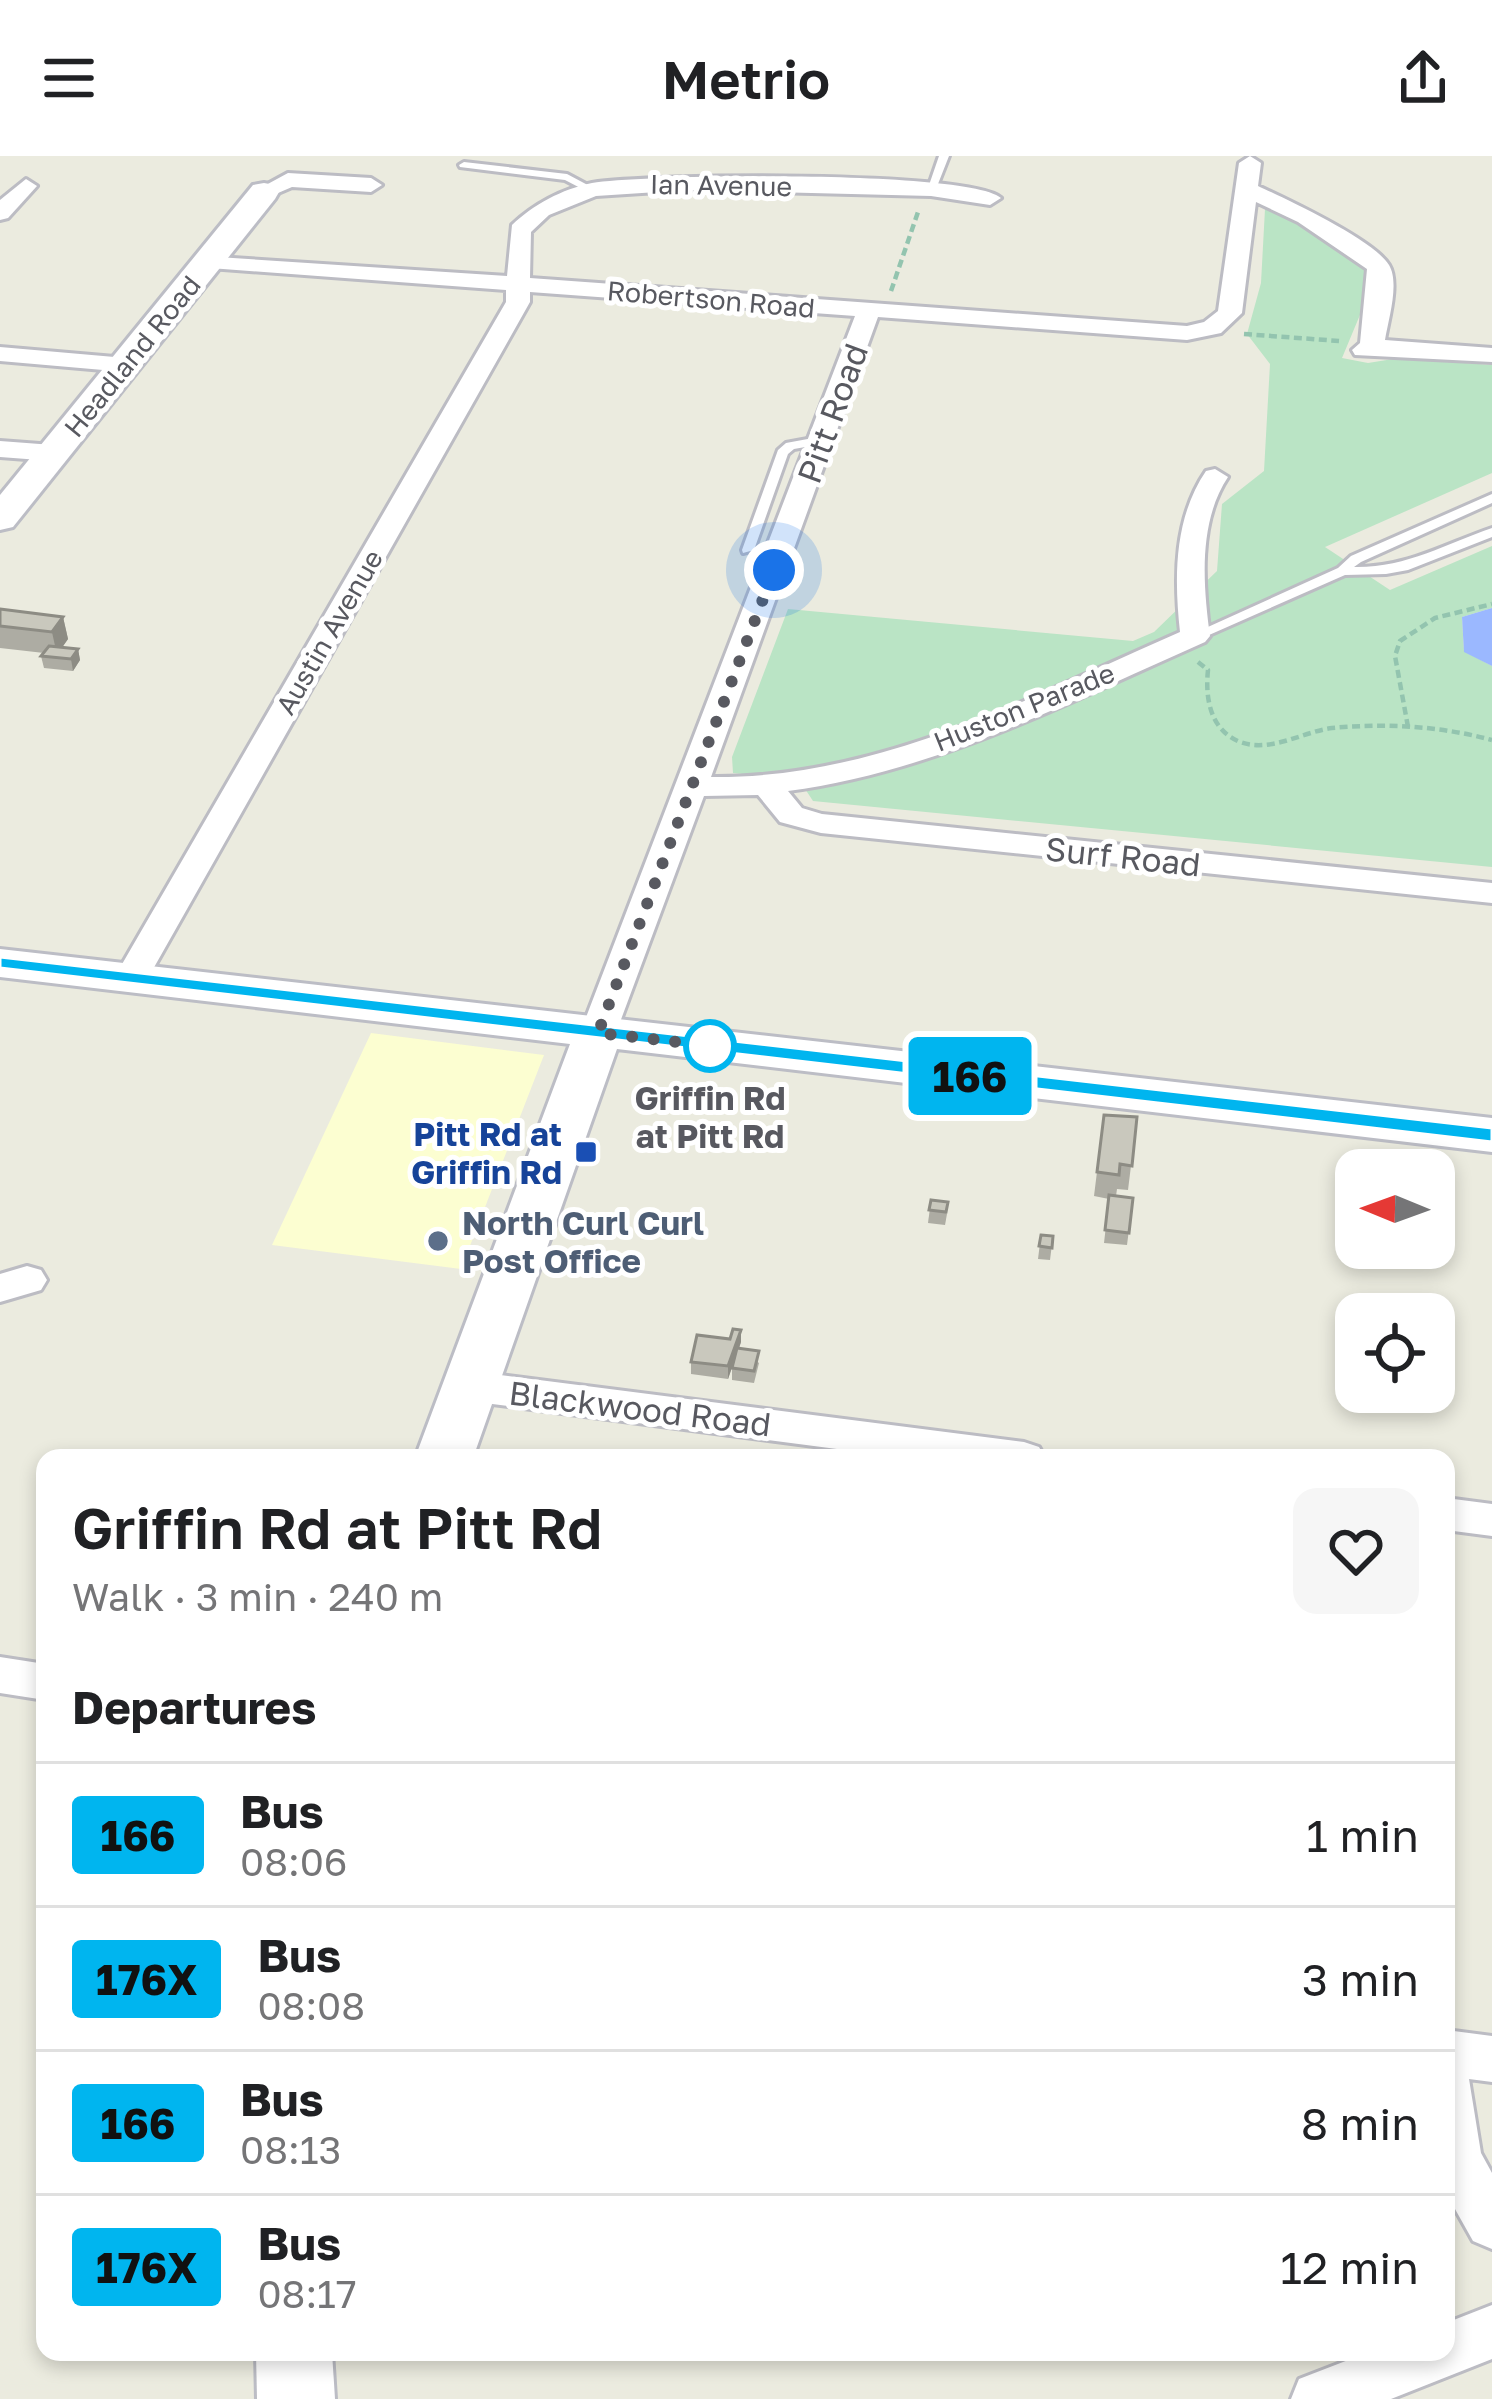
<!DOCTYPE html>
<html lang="en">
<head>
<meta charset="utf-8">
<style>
	body { margin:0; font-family:"Golos Text",sans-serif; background:#f6f6f6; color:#202124; height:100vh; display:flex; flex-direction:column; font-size:45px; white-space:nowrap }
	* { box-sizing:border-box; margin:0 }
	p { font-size:39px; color:#757577 }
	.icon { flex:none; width:66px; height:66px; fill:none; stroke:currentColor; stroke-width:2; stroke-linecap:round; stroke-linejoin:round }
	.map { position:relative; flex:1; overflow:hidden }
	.side { position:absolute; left:36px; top:1293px; width:1419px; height:912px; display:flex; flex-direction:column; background:#fff; border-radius:24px; box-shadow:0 6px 18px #0003 }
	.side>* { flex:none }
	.badge { padding:0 24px; border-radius:9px; font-size:42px; line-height:78px }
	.needle { width:78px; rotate:271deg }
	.buttons { position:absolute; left:1335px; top:993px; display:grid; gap:24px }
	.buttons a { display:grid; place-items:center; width:120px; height:120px; border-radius:24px; background:#fff; box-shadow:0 6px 18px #0003; font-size:60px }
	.you { position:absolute; width:60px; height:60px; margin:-30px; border:9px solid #fff; border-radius:50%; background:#1a73e8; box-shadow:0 0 0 18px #1a73e833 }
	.map>.badge { position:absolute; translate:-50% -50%; box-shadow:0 0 0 6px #fff }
	h2 { padding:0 36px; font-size:45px; line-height:108px }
	.round { display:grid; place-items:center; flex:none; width:126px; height:126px; border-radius:24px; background:#f6f6f6 }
	.headline { display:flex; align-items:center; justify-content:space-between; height:204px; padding:0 36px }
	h1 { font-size:57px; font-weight:600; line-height:90px }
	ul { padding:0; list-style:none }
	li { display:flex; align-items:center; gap:36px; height:144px; padding:0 36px; border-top:3px solid #e0e0e0 }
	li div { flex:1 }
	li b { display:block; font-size:45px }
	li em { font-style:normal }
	li .badge { min-width:132px; font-weight:700; text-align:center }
	header { display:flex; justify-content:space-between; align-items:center; height:156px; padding:0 36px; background:#fff; font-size:54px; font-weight:600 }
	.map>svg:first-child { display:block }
	.commercial { fill:#fcfed1 }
	.green { fill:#bae4c5 }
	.water { fill:#9bb8ff }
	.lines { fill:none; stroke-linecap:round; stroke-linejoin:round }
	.lane-casing { stroke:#bcbcc3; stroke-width:6 }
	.street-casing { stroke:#bcbcc3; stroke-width:6 }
	.secondary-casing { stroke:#bcbdc5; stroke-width:6 }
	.path { stroke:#93c4af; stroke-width:4.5; stroke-dasharray:8 4.5; stroke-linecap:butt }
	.lane { fill:#fff; fill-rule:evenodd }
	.street { fill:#fff; fill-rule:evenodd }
	.secondary { fill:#fff; fill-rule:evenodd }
	.wall { fill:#adaca3 }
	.shaded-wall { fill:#8d8c84 }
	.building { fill:#c9c8bd; stroke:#8d8c84; stroke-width:3 }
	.line { fill:#00b5ef; stroke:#fff; stroke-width:3 }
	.walk { stroke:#585960; stroke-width:12; stroke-dasharray:0 21.6 }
	.stop-dot { fill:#fff; stroke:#00b5ef; stroke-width:6 }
	.transit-dot { fill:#1a4fb4; stroke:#fff; stroke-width:4.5 }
	.service-dot { fill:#5c6f8a; stroke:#fff; stroke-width:4.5 }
	.labels { text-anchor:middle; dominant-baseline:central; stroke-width:10; stroke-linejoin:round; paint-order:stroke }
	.far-street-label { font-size:27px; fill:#585960; stroke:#fff }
	.street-label { font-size:33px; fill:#585960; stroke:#fff }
	.stop-label { font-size:33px; font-weight:bold; fill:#585960; stroke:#fff }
	.transit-label { font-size:33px; font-weight:bold; fill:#164399; stroke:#fff; text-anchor:end }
	.service-label { font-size:33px; font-weight:bold; fill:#4e5e75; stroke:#fff; text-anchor:start }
</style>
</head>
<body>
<header><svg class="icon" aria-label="menu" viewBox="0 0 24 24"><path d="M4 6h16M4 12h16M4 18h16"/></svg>Metrio<svg class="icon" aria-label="share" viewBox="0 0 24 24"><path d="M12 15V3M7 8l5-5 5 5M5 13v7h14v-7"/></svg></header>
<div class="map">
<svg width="1492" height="2243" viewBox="0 0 1492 2243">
	<rect width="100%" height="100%" fill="#ebebdf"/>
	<path class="commercial" d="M 371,877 L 544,899 L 461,1113 L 272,1089 Z"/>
	<path class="green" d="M 1265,53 L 1294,63 L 1364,112 L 1367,142 L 1342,202 L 1368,207 L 1399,202 L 1492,209 L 1492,317 L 1325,391 L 1390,434 L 1492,390 L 1492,452 L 1462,461 L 1464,495 L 1492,510 L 1492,711 L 813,645 L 792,613 L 760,620 L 733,617 L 732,601 L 788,453 L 1133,485 L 1154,476 L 1217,415 L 1222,348 L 1264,315 L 1270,208 L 1247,178 L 1261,127 Z"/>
	<path class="water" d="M 1492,452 L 1492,510 L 1464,496 L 1462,461 Z"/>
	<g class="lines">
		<defs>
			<g id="lane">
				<path d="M 939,0 L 949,0 L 936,33 L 927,35 Z"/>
				<path d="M 464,6 L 567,18 L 597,34 L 588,36 L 565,24 L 460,11 L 459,9 Z"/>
				<path d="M 824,280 L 828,281 L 828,287 L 794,293 L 788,298 L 754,394 L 743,397 L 742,394 L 778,294 L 786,287 Z"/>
				<path d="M 1492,338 L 1492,347 L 1361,406 L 1354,411 C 1406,412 1445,388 1492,372 L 1492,381 L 1408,414 L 1386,418 L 1345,419 L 1200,483 L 1190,483 L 1188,480 L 1338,412 L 1351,400 Z"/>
			</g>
			<g id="street">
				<path d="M 1250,0 L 1261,7 L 1258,30 C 1286,43 1374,84 1389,109 C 1400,127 1388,165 1385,184 L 1492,192 L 1492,206 L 1355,199 L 1352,194 L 1360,187 L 1367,113 L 1298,66 L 1256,46 L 1242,157 L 1221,177 L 1187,184 L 878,161 L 711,621 C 878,623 1031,541 1180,476 C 1174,421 1174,362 1206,315 L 1215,313 L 1228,321 C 1198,366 1203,429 1210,480 L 1205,486 C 1071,545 935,616 788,635 L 802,652 L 822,658 L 1492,727 L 1492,747 L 821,677 L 780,666 L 758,639 L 704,640 L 616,877 L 610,885 L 586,885 L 580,877 L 855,160 L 530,136 L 530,146 L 148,822 L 143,829 L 119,829 L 114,822 L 506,146 L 506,134 L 210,112 L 202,110 L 202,100 L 507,120 L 512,69 C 533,49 562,33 592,27 C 647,18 968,14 1001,42 L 990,49 L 931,40 L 688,34 L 596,40 L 549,59 L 531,76 L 530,122 L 1187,170 L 1204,166 L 1218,155 L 1239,7 Z"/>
				<path d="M 288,17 L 371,22 L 382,29 L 371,36 L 292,31 L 264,43 L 253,36 Z"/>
				<path d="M 26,23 L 37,30 L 8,62 L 0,64 L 0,44 Z"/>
				<path d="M 0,191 L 126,202 L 138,209 L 126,216 L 0,205 Z"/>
				<path d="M 0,285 L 53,289 L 66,297 L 53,305 L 0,301 Z"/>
				<path d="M 27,1110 L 41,1114 L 47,1124 L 41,1134 L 0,1146 L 0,1118 Z"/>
				<path d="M 469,1215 L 1024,1286 L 1039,1291 L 1045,1302 L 906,1302 L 469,1245 L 455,1240 L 449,1230 L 455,1220 Z"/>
				<path d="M 1446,1342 L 1492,1348 L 1492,1380 L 1446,1374 Z"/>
				<path d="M 0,1501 L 45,1508 L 45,1544 L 0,1537 Z"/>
				<path d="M 1446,1874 L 1492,1880 L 1492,1926 L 1469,1923 L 1481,1997 L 1492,2017 L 1492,2093 L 1473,2085 L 1446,2037 Z"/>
				<path d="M 1492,2149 L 1492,2203 L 1391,2243 L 1291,2243 L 1299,2223 L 1369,2196 L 1446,2196 L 1446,2167 Z"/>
			</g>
			<g id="secondary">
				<path d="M 264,27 L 275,29 L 279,36 L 275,43 L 13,371 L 0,374 L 0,339 L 253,29 Z"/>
				<path d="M 0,793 L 1492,962 L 1492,996 L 617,893 L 473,1302 L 415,1302 L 570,888 L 0,821 Z"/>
				<path d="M 256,2196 L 332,2196 L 335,2243 L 257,2243 Z"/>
			</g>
		</defs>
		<use href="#lane" class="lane-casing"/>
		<use href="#street" class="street-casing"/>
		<use href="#secondary" class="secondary-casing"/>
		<g class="path">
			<path d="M 891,135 L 918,56"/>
			<path d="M 1244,178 L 1339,185"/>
			<path d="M 1198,506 L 1208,514 C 1205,542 1210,574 1240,586 C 1271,597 1302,576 1332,572 C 1386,567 1440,570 1492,584"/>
			<path d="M 1408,571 L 1395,500 L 1400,485 L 1435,462 L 1492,448"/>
		</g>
		<use href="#lane" class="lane"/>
		<use href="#street" class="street"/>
		<use href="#secondary" class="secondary"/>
	</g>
	<g class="wall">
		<path d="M 0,453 L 63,461 L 68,483 L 62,491 L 78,493 L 80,504 L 73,515 L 44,512 L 41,500 L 44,497 L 0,492 Z"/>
		<path d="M 1104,959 L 1137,961 L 1128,1034 L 1117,1033 L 1116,1040 L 1133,1042 L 1127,1089 L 1104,1087 L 1109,1043 L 1094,1040 Z"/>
		<path d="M 931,1044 L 947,1058 L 945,1069 L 928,1067 Z"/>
		<path d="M 1041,1079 L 1053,1080 L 1050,1104 L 1038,1103 Z"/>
		<path d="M 741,1186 L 739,1192 L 759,1207 L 754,1227 L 732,1224 L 732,1211 L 728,1223 L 691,1218 L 691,1206 Z"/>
	</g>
	<g class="shaded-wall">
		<path d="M 63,461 L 68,483 L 57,499 L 52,476 Z"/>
		<path d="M 78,493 L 80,504 L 73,515 L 71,503 Z"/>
		<path d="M 741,1174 L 741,1186 L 728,1223 L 728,1210 Z"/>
	</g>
	<g class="building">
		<path d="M 0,453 L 63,461 L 52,476 L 0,470 Z"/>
		<path d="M 49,490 L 78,493 L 71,503 L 41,500 Z"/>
		<path d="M 1104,959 L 1137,961 L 1132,1010 L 1120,1008 L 1119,1019 L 1097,1016 Z"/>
		<path d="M 1109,1039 L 1133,1042 L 1129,1077 L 1105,1074 Z"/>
		<path d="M 931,1044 L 948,1046 L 946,1056 L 929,1054 Z"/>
		<path d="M 1041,1079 L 1053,1080 L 1052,1092 L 1039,1090 Z"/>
		<path d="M 733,1173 L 741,1174 L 728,1210 L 691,1206 L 697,1179 L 730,1183 Z"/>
		<path d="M 737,1192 L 759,1195 L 754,1215 L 732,1212 Z"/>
	</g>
	<path class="line" d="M 0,801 L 1492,972 L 1492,986 L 0,812 Z"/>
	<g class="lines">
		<path class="walk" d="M 710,890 L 714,890 L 598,877 L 774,414"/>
	</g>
	<circle class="stop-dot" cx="710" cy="890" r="24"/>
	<rect class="transit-dot" x="574" y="984" width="24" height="24" rx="6"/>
	<circle class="service-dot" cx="438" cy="1085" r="12"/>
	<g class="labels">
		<g class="far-street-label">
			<text transform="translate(721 29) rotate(1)">Ian Avenue</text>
			<text transform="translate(711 143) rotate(5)">Robertson Road</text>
			<text transform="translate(132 200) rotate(-51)">Headland Road</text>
			<text transform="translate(329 476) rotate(-60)">Austin Avenue</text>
			<text transform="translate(1024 551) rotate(-22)">Huston Parade</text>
		</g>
		<g class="street-label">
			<text transform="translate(832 257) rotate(-70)">Pitt Road</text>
			<text transform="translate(1123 700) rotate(6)">Surf Road</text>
			<text transform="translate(640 1252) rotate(7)">Blackwood Road</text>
		</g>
		<g class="stop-label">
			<text x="710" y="941">Griffin Rd<tspan x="710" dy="38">at Pitt Rd</tspan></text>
		</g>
		<g class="transit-label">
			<text x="562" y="977">Pitt Rd at<tspan x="562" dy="38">Griffin Rd</tspan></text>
		</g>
		<g class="service-label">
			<text x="462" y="1066">North Curl Curl<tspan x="462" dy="38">Post Office</tspan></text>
		</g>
	</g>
</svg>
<div class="buttons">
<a><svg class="needle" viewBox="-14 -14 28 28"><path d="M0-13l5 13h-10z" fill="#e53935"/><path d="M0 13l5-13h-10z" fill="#757577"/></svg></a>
<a><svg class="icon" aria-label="locate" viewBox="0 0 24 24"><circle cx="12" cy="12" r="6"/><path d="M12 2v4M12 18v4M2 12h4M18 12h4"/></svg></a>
</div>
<div class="you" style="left:774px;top:414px"></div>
<b class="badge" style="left:970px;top:920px;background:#00b5ef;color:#111">166</b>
<section class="side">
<div class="headline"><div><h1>Griffin Rd at Pitt Rd</h1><p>Walk · 3 min · 240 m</p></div><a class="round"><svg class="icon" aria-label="heart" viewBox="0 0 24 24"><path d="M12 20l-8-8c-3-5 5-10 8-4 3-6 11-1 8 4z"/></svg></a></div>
<h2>Departures</h2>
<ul>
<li><span class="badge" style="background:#00b5ef;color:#111">166</span><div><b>Bus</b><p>08:06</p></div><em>1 min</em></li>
<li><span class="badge" style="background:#00b5ef;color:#111">176X</span><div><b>Bus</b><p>08:08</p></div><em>3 min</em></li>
<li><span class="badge" style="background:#00b5ef;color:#111">166</span><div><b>Bus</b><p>08:13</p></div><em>8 min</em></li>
<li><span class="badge" style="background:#00b5ef;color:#111">176X</span><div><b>Bus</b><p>08:17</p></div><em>12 min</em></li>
</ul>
</section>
</div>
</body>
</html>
